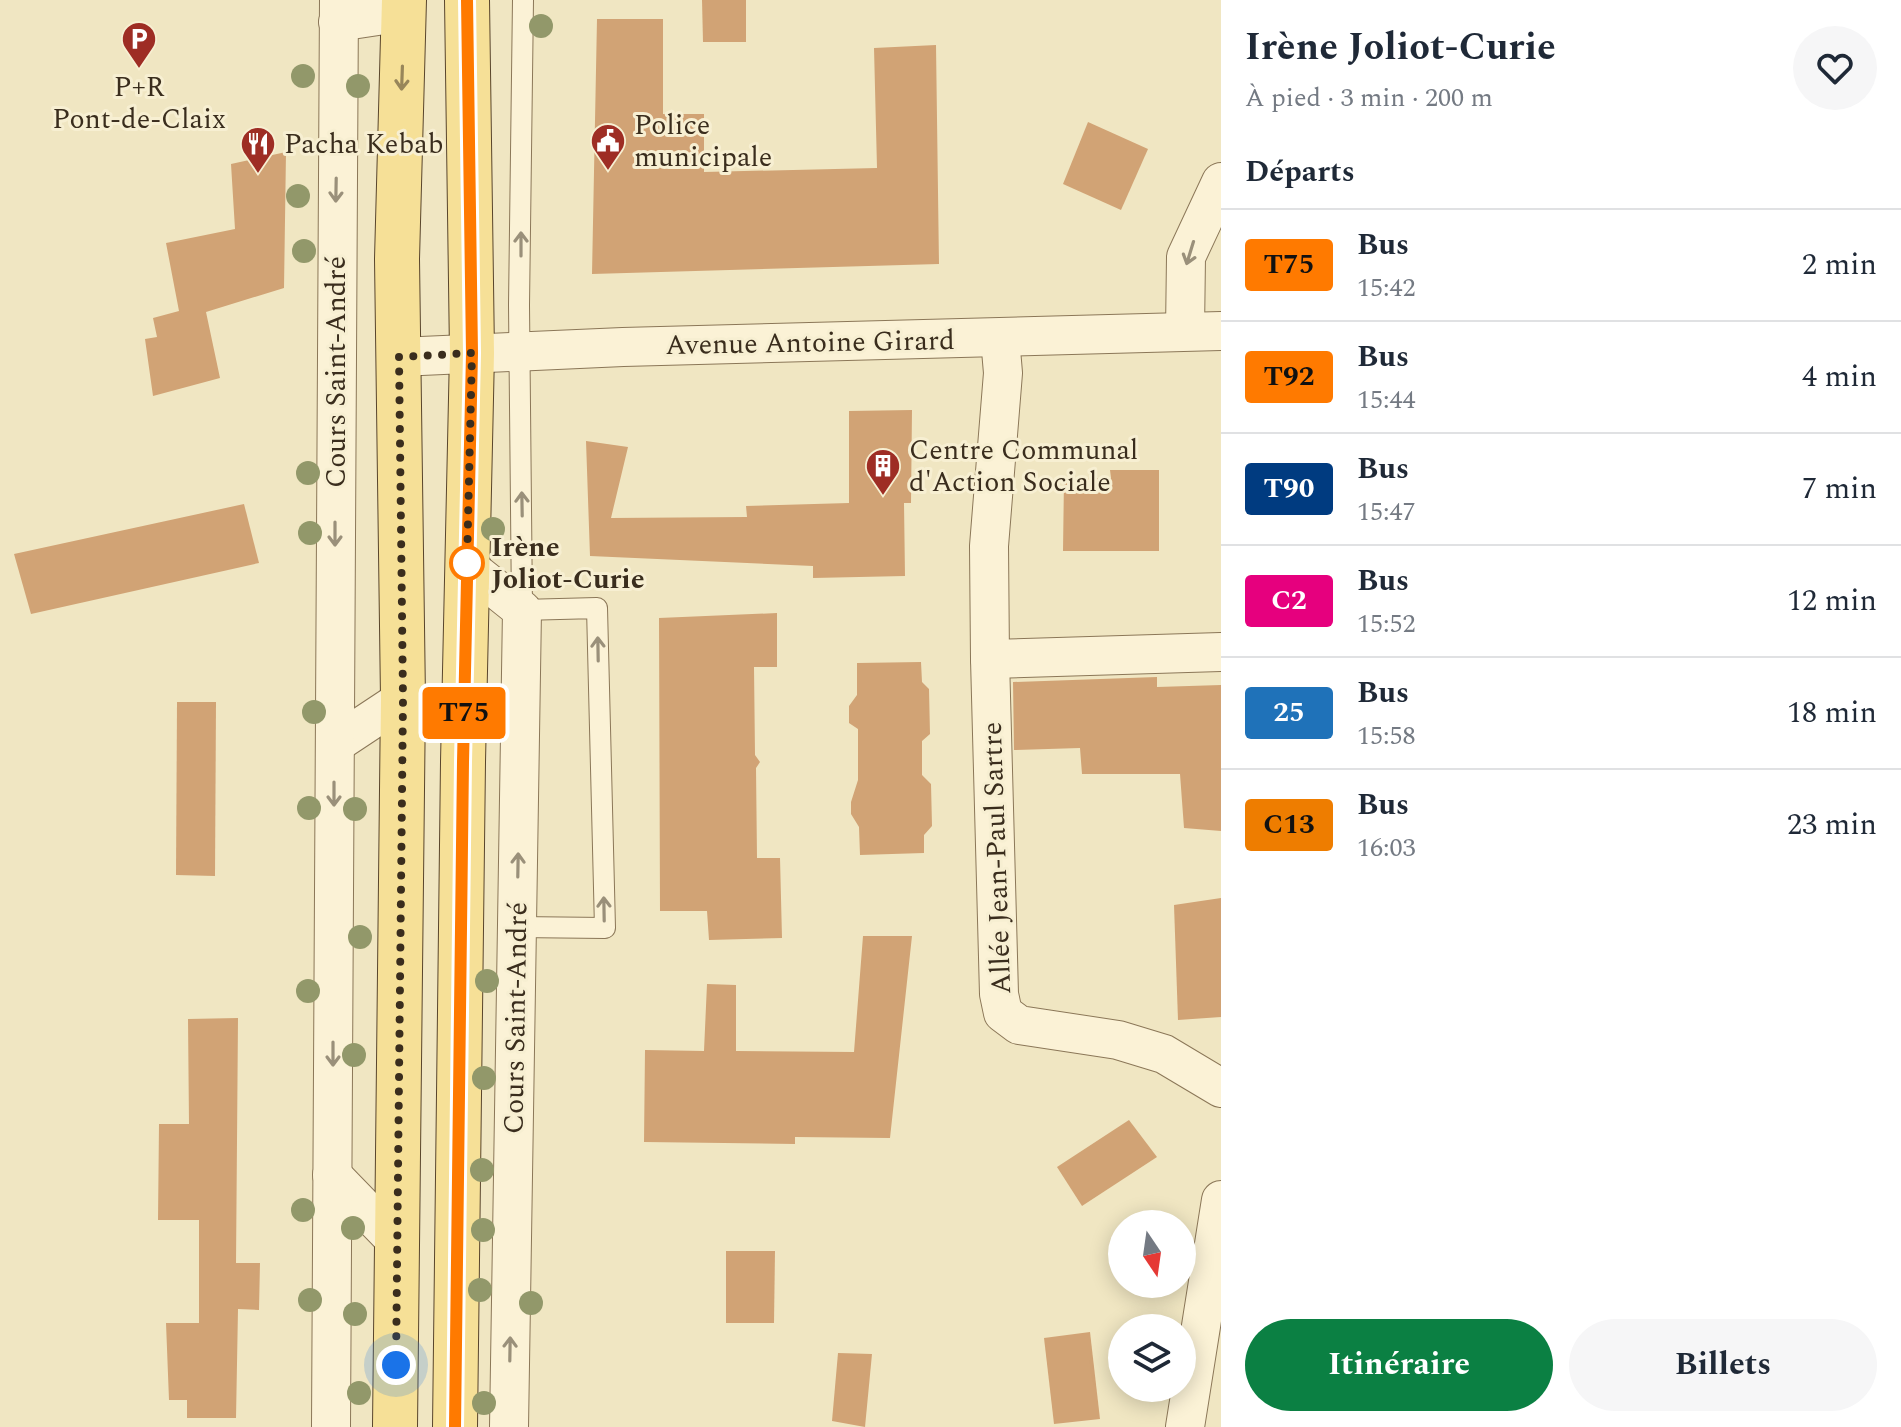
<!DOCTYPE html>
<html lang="fr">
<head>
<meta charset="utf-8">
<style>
	body { margin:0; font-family:Spectral,serif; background:#f6f6f7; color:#1f2937; height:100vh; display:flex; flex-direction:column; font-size:30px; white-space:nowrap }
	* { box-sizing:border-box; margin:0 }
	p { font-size:26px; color:#747a83 }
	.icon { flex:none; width:44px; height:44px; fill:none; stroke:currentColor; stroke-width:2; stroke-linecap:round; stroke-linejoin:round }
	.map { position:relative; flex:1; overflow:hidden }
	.sheet { display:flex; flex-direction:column; background:#fff; width:680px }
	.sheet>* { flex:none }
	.badge { padding:0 16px; border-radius:6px; font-size:28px; line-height:52px }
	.needle { width:52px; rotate:167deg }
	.controls { position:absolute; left:1108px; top:1210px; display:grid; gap:16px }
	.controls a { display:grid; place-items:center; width:88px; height:88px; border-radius:50%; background:#fff; box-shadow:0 4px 20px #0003; font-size:40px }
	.you { position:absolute; width:40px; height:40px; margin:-20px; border:6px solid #fff; border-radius:50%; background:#1a73e8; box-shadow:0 0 0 12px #1a73e833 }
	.map>.badge { position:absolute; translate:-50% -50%; box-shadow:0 0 0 4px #fff }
	h2 { padding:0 24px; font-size:30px; line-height:72px }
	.round { display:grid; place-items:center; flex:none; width:84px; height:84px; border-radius:42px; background:#f6f6f7 }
	.overview { display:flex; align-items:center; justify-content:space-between; height:136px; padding:0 24px }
	h1 { font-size:38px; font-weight:700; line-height:60px }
	.cta { display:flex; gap:16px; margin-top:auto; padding:16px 24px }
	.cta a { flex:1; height:92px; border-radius:48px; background:#0b8043; color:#fff; font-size:32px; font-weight:700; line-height:92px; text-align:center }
	.cta a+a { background:#f6f6f7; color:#1f2937 }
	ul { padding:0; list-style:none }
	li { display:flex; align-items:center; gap:24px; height:112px; padding:0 24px; border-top:2px solid #e0e1e3 }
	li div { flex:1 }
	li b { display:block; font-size:30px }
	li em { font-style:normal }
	li .badge { min-width:88px; font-weight:700; text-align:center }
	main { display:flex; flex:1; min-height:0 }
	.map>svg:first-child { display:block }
	.building { fill:#d1a375 }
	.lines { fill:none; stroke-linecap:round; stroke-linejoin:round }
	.service-casing { stroke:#8b7758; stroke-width:22 }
	.minor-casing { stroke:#8b7758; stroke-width:40 }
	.primary-casing { stroke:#59452c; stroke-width:46 }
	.service { stroke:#fbf2d6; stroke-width:20 }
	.minor { stroke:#fbf2d6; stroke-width:38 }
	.primary { stroke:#f6e097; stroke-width:44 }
	.tree { fill:#92986a }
	.oneway { stroke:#98865a }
	.oneway2 { stroke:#9a907a }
	.line-casing { stroke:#fff; stroke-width:18 }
	.line { stroke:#ff7a00; stroke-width:12 }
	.walk { stroke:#3a2d1d; stroke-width:8; stroke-dasharray:0 14.4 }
	.stop-dot { fill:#fff; stroke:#ff7a00; stroke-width:4 }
	.labels { text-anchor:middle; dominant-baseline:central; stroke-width:6; stroke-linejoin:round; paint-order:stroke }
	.poi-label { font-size:28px; fill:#3a2d1d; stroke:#f7efd2; text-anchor:start }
	.street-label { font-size:28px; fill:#3a2d1d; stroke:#f7efd2 }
	.stop-label { font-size:28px; font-weight:bold; fill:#3a2d1d; stroke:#f7efd2; text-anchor:start }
</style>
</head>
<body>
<main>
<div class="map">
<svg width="1221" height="1427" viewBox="0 0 1221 1427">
	<rect width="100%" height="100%" fill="#f0e6c2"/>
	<g class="building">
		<path d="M 702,0 L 746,0 L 746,42 L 703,42 Z"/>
		<path d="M 597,19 L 663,19 L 663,114 L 704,114 L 704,172 L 877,168 L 874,48 L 936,45 L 939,264 L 592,274 Z"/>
		<path d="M 1088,122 L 1148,149 L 1121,210 L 1063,184 Z"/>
		<path d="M 286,152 L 284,288 L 206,312 L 220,378 L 153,396 L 145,339 L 157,337 L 153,318 L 179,311 L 166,243 L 235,229 L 231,164 Z"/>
		<path d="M 912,410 L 911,503 L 904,503 L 905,576 L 813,578 L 813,566 L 590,556 L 586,441 L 628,447 L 611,518 L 747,517 L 746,506 L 849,503 L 849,411 Z"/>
		<path d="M 1110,470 L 1159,470 L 1159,551 L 1063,551 L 1064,479 L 1111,478 Z"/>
		<path d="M 244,504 L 259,563 L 31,614 L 14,554 Z"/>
		<path d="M 777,613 L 777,667 L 754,667 L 755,755 L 760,762 L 756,768 L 757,858 L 780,858 L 782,938 L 709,940 L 707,911 L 660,911 L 659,618 Z"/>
		<path d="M 921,662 L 922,682 L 929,689 L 930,734 L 922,741 L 922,775 L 931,784 L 932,826 L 924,835 L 924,853 L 860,855 L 859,827 L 851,814 L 851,802 L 858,780 L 858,729 L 849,723 L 849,706 L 857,695 L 857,663 Z"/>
		<path d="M 1157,677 L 1157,687 L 1221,685 L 1221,831 L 1184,828 L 1180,774 L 1082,774 L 1080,748 L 1014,750 L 1013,682 Z"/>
		<path d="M 177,702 L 216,702 L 215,876 L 176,875 Z"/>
		<path d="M 1221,898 L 1221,1017 L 1178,1020 L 1174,905 Z"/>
		<path d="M 863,936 L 912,936 L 890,1138 L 795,1137 L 795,1144 L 644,1142 L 645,1050 L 704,1051 L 707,984 L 736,985 L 736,1051 L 854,1052 Z"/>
		<path d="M 238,1018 L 236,1263 L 260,1263 L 259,1310 L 238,1309 L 236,1418 L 187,1418 L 187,1400 L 169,1400 L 166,1323 L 199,1323 L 199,1220 L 158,1220 L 159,1124 L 189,1124 L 188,1019 Z"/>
		<path d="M 1129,1120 L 1157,1157 L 1082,1206 L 1057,1167 Z"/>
		<path d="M 726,1251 L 775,1251 L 774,1323 L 726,1323 Z"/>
		<path d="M 1090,1332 L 1100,1419 L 1054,1424 L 1044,1338 Z"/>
		<path d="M 838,1353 L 872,1354 L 865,1427 L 832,1421 Z"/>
	</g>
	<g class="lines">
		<defs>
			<path id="service" d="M 517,927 L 605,928 L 597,608 L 522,610 L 519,305 L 523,0"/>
			<g id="minor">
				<path d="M 338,22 L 404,12"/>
				<path d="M 1185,331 L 1186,257 L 1221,182"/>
				<path d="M 1000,338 L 1003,373 L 989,546 L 990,659 L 1221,652"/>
				<path d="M 399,357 L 623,347 L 1221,331"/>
				<path d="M 467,566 L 522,610 L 509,1427"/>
				<path d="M 990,659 L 999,994 L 1003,1013 L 1019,1025 L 1118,1040 L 1164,1054 L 1221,1088"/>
				<path d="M 335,744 L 403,699"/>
				<path d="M 332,1175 L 397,1242"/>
				<path d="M 331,1427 L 339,0"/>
				<path d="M 1185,1427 L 1221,1200"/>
			</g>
			<g id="primary">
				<path d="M 395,1427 L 403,699 L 397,259 L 404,0"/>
				<path d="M 455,1427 L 463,762 L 472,353 L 467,0"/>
			</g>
		</defs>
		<use href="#service" class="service-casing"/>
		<use href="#minor" class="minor-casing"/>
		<use href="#primary" class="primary-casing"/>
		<use href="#service" class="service"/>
		<use href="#minor" class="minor"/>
		<use href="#primary" class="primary"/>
	</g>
	<g class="tree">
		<circle cx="541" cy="26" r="12"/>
		<circle cx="303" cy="76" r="12"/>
		<circle cx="358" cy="86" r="12"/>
		<circle cx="298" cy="196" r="12"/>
		<circle cx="304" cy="251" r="12"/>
		<circle cx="308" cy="473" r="12"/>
		<circle cx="493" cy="529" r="12"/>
		<circle cx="310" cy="533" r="12"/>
		<circle cx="314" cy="712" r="12"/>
		<circle cx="309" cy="808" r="12"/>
		<circle cx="355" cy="809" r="12"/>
		<circle cx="360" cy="937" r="12"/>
		<circle cx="487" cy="981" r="12"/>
		<circle cx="308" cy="991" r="12"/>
		<circle cx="354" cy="1055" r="12"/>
		<circle cx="484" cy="1078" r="12"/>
		<circle cx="482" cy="1170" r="12"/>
		<circle cx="303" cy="1210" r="12"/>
		<circle cx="353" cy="1228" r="12"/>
		<circle cx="483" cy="1230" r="12"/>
		<circle cx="480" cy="1290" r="12"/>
		<circle cx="310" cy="1300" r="12"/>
		<circle cx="531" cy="1303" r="12"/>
		<circle cx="355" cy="1314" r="12"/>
		<circle cx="359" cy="1393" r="12"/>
		<circle cx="484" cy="1403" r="12"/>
	</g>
	<defs><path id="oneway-shaft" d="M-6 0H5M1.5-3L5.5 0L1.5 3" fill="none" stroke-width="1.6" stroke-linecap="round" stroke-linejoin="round" transform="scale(2)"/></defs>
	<use class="oneway" href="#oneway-shaft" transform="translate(402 78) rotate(92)"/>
	<g class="oneway2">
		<use href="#oneway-shaft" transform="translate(336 190) rotate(91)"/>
		<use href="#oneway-shaft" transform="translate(521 244) rotate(-90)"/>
		<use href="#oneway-shaft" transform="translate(1190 253) rotate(107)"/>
		<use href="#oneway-shaft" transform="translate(522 504) rotate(-91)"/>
		<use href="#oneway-shaft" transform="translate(335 534) rotate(90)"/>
		<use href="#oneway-shaft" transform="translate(598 649) rotate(-91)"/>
		<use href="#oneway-shaft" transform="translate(334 794) rotate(90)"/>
		<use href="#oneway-shaft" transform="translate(518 865) rotate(-89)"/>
		<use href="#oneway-shaft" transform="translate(604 909) rotate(-91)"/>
		<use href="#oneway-shaft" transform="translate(333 1054) rotate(90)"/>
		<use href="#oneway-shaft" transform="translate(510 1349) rotate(-89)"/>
	</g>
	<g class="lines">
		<defs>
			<path id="line" d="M 455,1427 L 463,762 L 472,353 L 467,0"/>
		</defs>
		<use href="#line" class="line-casing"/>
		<use href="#line" class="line"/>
		<path class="walk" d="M 396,1365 L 403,699 L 399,357 L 472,353 L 467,563"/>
	</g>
	<defs>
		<symbol id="parking-pin" viewBox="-11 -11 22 30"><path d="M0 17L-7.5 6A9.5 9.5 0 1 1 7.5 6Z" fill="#9e2d24" stroke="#f7efd2"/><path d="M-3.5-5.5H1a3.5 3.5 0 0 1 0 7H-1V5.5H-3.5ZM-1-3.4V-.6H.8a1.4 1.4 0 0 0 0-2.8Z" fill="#fff"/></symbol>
		<symbol id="civic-pin" viewBox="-11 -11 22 30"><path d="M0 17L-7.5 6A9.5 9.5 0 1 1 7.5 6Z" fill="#9e2d24" stroke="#f7efd2"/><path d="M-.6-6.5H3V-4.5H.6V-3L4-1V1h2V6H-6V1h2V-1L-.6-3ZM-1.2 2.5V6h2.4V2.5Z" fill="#fff"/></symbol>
		<symbol id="restaurant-pin" viewBox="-11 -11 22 30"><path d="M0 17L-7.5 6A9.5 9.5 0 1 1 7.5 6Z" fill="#9e2d24" stroke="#f7efd2"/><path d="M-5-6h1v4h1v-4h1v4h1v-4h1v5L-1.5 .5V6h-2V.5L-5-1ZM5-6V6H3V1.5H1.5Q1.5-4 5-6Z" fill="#fff"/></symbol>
		<symbol id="building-pin" viewBox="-11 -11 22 30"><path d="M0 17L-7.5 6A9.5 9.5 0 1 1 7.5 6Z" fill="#9e2d24" stroke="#f7efd2"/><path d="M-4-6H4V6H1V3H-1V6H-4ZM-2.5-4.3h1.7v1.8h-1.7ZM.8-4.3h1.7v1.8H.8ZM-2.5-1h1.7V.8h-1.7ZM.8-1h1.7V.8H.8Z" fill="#fff"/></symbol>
	</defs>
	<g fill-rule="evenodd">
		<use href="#parking-pin" x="119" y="19" width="40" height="54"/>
		<use href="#civic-pin" x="588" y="121" width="40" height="54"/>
		<use href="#restaurant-pin" x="238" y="124" width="40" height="54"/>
		<use href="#building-pin" x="863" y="446" width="40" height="54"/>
	</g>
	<circle class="stop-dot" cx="467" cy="563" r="16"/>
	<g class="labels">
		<g class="poi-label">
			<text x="139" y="87" text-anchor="middle">P+R<tspan x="139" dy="32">Pont-de-Claix</tspan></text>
			<text x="634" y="125">Police<tspan x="634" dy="32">municipale</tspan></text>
			<text x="284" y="144">Pacha Kebab</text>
			<text x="909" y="450">Centre Communal<tspan x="909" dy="32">d'Action Sociale</tspan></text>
		</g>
		<g class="street-label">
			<text transform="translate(810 343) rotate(-1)">Avenue Antoine Girard</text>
			<text transform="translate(336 372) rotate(-90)">Cours Saint-André</text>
			<text transform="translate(997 858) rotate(-92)">Allée Jean-Paul Sartre</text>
			<text transform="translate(516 1018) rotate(-89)">Cours Saint-André</text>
		</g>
		<g class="stop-label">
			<text x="491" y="547">Irène<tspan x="491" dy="32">Joliot-Curie</tspan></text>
		</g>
	</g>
</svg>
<div class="controls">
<a><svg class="needle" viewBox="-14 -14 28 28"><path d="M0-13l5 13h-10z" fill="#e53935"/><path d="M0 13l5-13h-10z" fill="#747a83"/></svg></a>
<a><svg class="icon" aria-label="layers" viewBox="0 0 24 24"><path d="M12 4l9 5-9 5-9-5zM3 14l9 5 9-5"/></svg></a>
</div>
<div class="you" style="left:396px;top:1365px"></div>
<b class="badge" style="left:464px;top:713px;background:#ff7a00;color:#111">T75</b>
</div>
<section class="sheet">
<div class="overview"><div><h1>Irène Joliot-Curie</h1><p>À pied · 3 min · 200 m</p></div><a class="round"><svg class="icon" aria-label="heart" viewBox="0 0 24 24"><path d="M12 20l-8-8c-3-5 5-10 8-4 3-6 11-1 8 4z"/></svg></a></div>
<h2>Départs</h2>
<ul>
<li><span class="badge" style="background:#ff7a00;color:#111">T75</span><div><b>Bus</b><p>15:42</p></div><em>2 min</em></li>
<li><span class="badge" style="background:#ff7a00;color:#111">T92</span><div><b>Bus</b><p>15:44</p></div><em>4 min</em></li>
<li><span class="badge" style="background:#003b80;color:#fff">T90</span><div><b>Bus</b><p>15:47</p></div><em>7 min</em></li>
<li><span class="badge" style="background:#e6007e;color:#fff">C2</span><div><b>Bus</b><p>15:52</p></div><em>12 min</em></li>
<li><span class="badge" style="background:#1f72b9;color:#fff">25</span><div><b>Bus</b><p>15:58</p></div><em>18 min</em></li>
<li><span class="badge" style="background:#ee7d00;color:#111">C13</span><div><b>Bus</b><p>16:03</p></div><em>23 min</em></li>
</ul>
<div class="cta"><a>Itinéraire</a><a>Billets</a></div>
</section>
</main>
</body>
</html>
